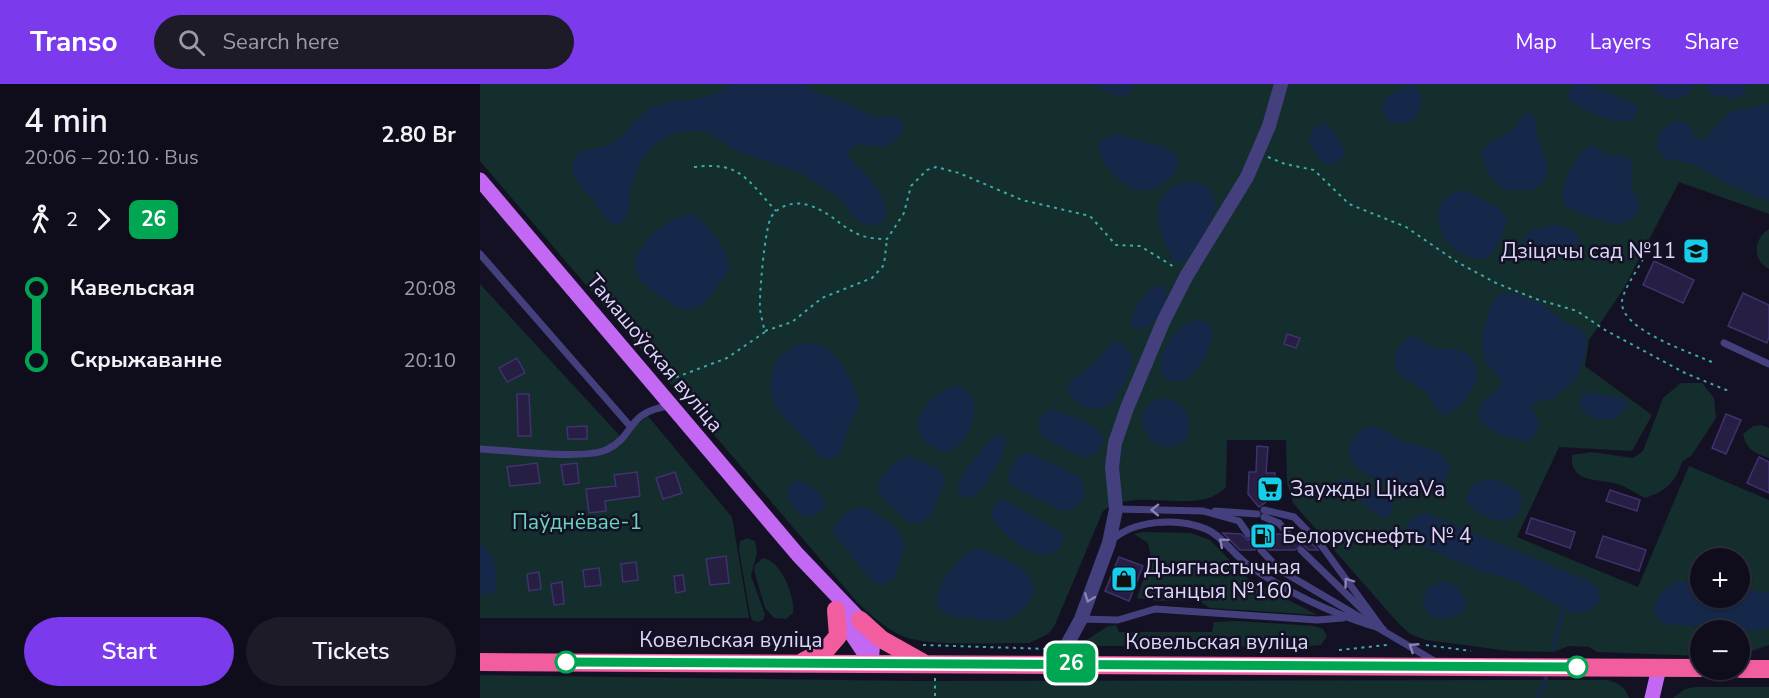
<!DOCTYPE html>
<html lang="en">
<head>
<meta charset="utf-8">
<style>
	body { margin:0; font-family:"Nunito Sans",sans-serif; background:#1d1b28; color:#f1f3f6; height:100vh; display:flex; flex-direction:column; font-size:22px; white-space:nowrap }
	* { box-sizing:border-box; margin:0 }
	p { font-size:20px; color:#9b9ca3 }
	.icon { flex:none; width:33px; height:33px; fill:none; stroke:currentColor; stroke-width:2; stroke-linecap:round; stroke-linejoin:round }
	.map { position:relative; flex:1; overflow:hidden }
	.sheet { display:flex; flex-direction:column; background:#0f0d1b; width:480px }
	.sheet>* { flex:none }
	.badge { padding:0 12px; border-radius:9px; font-size:21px; line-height:39px }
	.controls { position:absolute; left:1210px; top:464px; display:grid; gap:12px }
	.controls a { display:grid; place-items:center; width:60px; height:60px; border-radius:50%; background:#0f0d1b; box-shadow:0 2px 4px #0004,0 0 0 2px #2f2d3a; font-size:30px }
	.map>.badge { position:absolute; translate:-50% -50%; box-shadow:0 0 0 3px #fff }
	.legs { display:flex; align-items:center; gap:9px; height:66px; padding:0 24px; font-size:20px }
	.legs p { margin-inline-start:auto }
	.overview { display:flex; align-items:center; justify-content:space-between; height:102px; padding:0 24px }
	h1 { font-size:33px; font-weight:600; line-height:45px }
	.action { display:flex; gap:12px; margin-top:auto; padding:12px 24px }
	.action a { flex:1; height:69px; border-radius:36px; background:#7c3aed; color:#fff; font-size:24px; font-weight:600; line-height:69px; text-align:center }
	.action a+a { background:#1d1b28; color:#f1f3f6 }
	ul { padding:0 24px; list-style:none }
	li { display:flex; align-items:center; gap:21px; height:72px; font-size:22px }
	li i { display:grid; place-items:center; width:9px; height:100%; margin:0 8px; background:currentColor }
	li i::after { content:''; width:15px; height:15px; margin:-8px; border:4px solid; border-radius:50%; background:#0f0d1b }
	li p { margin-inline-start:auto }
	li:first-child i { background:linear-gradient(#0000 50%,currentColor 0) }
	li:last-child i { background:linear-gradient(currentColor 50%,#0000 0) }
	header { display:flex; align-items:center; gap:36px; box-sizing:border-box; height:84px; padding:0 30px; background:#7c3aed; color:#fff }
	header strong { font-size:28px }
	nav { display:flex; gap:33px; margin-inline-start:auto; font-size:21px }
	.search { width:420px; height:54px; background:#1d1b28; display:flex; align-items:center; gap:15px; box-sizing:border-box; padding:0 21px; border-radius:33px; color:#9b9ca3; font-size:22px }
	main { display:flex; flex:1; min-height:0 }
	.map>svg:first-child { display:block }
	.green { fill:#142d2d; fill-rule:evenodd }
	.water { fill:#15284a }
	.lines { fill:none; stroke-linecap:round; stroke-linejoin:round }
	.stream { stroke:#15284a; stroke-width:4 }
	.building { fill:#271e43; stroke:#40326d; stroke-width:1.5 }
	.path { stroke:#3aaca9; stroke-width:2; stroke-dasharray:3 4.5; stroke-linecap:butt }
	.lane { stroke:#44407e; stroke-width:7 }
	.street { stroke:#44407e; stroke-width:14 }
	.primary { stroke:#c268f2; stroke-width:15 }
	.highway { stroke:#f15d9f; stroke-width:18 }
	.oneway { stroke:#8884b6 }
	.line-1-casing { stroke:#fff; stroke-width:14 }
	.line-1 { stroke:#00a651; stroke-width:9 }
	.stop-1-dot { fill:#fff; stroke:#00a651; stroke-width:3 }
	.labels { text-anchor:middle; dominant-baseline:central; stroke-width:5; stroke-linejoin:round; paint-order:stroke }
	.poi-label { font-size:21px; fill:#dcd7fb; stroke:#141124; text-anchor:start }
	.street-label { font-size:21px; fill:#dcd7fb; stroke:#141124 }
	.park-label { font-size:21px; fill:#69d5be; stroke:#141124 }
</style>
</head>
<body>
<header>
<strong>Transo</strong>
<div class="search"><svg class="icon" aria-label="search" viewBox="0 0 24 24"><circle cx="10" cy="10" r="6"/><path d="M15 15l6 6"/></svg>Search here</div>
<nav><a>Map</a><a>Layers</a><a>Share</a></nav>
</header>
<main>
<section class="sheet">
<div class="overview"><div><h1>4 min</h1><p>20:06 – 20:10 · Bus</p></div><b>2.80 Br</b></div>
<div class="legs"><svg class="icon" aria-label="walk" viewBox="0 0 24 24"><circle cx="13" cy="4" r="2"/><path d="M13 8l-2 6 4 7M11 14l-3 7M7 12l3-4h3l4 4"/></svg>2<svg class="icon" aria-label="forward" viewBox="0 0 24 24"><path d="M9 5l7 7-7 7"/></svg><b class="badge" style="background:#00a651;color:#fff">26</b></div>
<ul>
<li><i style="color:#00a651"></i><b>Кавельская</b><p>20:08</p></li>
<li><i style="color:#00a651"></i><b>Скрыжаванне</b><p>20:10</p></li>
</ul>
<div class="action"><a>Start</a><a>Tickets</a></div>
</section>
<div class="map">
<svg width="1289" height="614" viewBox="0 0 1289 614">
	<rect width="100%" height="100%" fill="#141124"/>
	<g class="green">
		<path d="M 0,0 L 1289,0 L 1289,130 L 1199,98 L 1144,204 L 1109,256 L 1105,282 L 1172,331 L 1152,367 L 1079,363 L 1037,453 L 1158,503 L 1209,382 L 1289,416 L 1289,561 L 1260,571 L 1260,546 L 1221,546 L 1221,572 L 1117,568 L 1109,563 L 1089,562 L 1073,568 L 1029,567 L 946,556 L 930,550 L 919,540 L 813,419 L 807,399 L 806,356 L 747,356 L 746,403 C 718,434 658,400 623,427 L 574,543 L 568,550 L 549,559 C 517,558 447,564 420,551 C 404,543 389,530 376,517 L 0,77 ZM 1221,474 L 1260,474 L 1260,513 L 1221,513 Z"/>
		<path d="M 1289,145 L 1289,185 C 1272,176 1273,155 1289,145 Z"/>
		<path d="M 0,200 L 141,353 L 168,332 L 252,433 L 269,534 L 0,534 Z"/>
		<path d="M 1201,299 L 1222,299 L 1234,314 L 1236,334 L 1212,371 L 1202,378 C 1195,399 1186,407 1165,414 C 1155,409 1144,401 1134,399 C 1116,395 1089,398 1092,371 L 1112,368 L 1153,374 L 1163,367 L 1183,314 Z"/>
		<path d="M 1281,341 L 1289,344 L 1289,374 C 1275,369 1266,366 1263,350 L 1273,342 Z"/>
		<path d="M 663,448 L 711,449 L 730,456 L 769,496 L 838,531 L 730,524 L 718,516 L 679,517 L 657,514 L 671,474 L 668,459 L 654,450 Z"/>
		<path d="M 267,454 L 275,457 L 277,468 L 271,492 L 285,530 L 283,536 L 278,538 L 272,536 L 270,530 L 259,466 L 260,457 Z"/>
		<path d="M 283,474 C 301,476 315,512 313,529 L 306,535 L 294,534 L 285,524 L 274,486 L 275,481 Z"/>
		<path d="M 757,537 L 835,542 L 843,545 L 847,552 L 841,561 L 821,563 L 617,562 L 609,559 L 608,555 L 628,542 L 636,541 L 639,548 L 732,548 L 734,538 Z"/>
		<path d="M 0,591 L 436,597 L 1128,596 C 1139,599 1145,603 1149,614 L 0,614 Z"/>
		<path d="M 1215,603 L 1289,603 L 1289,614 L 1193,614 L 1205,605 Z"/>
	</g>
	<g class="water">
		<path d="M 251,0 L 323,0 L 337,9 L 369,20 L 393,33 L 420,33 L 423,45 C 415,66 398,64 380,60 L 369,67 C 368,72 367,72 371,76 C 375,81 381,84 385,89 C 397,103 425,140 387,142 L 374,134 L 361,115 L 323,90 L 255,66 L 228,48 L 216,46 L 191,50 L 173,62 L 165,71 L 152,98 L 147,134 L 138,141 C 124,138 119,123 110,113 C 98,101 79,75 106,66 C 113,63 121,64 129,61 C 147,53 154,32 173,23 C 202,12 224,21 251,0 Z"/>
		<path d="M 611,0 L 652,0 L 652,4 L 647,11 L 640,13 Z"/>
		<path d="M 1098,0 L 1106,0 L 1154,19 L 1158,26 L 1155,33 C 1140,46 1102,26 1089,15 L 1089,5 Z"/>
		<path d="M 1170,0 L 1214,0 L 1206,12 C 1193,19 1176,13 1170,0 Z"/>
		<path d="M 1226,0 L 1267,0 L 1263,10 L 1254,15 L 1230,10 Z"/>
		<path d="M 933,2 C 948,12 940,33 926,39 L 910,38 L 902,27 C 902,12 919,4 933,2 Z"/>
		<path d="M 1289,20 L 1289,117 L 1252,102 L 1214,80 L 1186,75 L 1176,63 L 1179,49 L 1194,37 L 1209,40 L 1215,53 L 1224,56 L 1249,28 Z"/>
		<path d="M 1048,29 L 1055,34 C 1057,42 1056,51 1059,59 C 1065,77 1076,92 1054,106 L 1024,106 L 1006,86 L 1002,69 C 1009,55 1021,55 1032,46 C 1040,41 1039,32 1048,29 Z"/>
		<path d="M 844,40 L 852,46 L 865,65 L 863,73 L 852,81 L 845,80 L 829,60 L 834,43 Z"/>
		<path d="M 634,49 L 692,66 C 712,89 675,110 654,106 C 638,95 616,80 620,58 Z"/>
		<path d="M 1113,61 L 1130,72 L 1143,71 L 1152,77 L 1151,99 L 1160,124 C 1156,131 1151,137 1143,139 C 1132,142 1092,128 1084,120 C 1078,102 1096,66 1113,61 Z"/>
		<path d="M 715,97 L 729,104 C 732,109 736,114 735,121 C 734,137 712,174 699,180 C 690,177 691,169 687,162 C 670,132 675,99 715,97 Z"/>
		<path d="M 982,106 L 1018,123 L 1026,133 C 1027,146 1016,168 1005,175 C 963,178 937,117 982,106 Z"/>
		<path d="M 211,130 C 225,135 250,170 250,185 L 223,221 L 209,226 L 194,222 L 161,198 L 154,179 C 160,157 188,133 211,130 Z"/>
		<path d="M 1079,141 L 1097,149 L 1100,156 C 1088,174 1058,178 1042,165 L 1042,157 L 1050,147 L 1060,144 Z"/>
		<path d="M 678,201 L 685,204 C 690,218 676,237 664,245 L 654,244 L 651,240 C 651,228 667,204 678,201 Z"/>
		<path d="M 1031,208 L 1062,220 L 1086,239 L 1100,244 L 1107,252 L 1106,267 L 1097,294 L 1073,315 L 1055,318 L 1052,321 L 1059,341 L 1055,351 L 1047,357 C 1031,354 986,345 1002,320 C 1008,312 1018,309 1022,299 C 1020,289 1009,286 1005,277 C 998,261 1007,220 1020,210 Z"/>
		<path d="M 717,236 L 729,240 L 733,251 C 727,272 712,306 685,295 C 672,273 695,240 717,236 Z"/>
		<path d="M 931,252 C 941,254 946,262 956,264 C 966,266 978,263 987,270 C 1010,288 986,321 967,330 C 954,329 953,317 945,308 C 933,296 909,292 916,270 C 919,262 924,256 931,252 Z"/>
		<path d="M 633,258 L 642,259 L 652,273 C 647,306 622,348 588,310 L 590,297 L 612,281 Z"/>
		<path d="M 324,259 C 332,259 338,259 346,264 C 359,274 378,303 378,319 C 379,329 371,335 368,344 C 363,359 361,385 339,372 C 318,342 282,328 293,286 C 297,272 311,263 324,259 Z"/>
		<path d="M 475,302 C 512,309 490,364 464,369 L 442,355 L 437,340 C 441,323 458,306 475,302 Z"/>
		<path d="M 1107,308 L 1142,314 L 1146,316 L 1147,324 L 1135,334 C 1121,337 1105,335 1099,320 L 1103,311 Z"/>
		<path d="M 683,314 C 704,317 713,333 707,354 L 697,362 C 672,366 652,342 668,320 Z"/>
		<path d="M 573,325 L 612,341 L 623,353 C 623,366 614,375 602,373 L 563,353 L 559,347 L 559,336 L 567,327 Z"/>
		<path d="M 894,342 C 904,345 911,351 920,356 C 939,364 960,361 970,382 L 965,399 C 943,415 877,397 869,371 C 870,356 879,343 894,342 Z"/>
		<path d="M 518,351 L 525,355 C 529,367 502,408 491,414 L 482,412 C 479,407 478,404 479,398 C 482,389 510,353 518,351 Z"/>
		<path d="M 547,368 L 600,393 L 605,407 C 601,419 595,428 581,426 L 530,401 C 526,388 535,372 547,368 Z"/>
		<path d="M 429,372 L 459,385 L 465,396 L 451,431 L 439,440 L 427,437 L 398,409 C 397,392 414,376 429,372 Z"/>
		<path d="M 862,393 L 909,412 L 913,417 L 911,431 L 903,433 L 898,431 L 859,399 Z"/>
		<path d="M 1004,395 L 1018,396 L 1041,408 C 1048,447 1002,441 986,417 L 991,403 Z"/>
		<path d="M 316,397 L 330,400 L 345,416 C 345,428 334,434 323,432 L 310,419 L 307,405 Z"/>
		<path d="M 520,417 L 526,417 L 582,449 C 585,456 583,461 578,466 C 559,483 521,450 512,433 L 514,421 Z"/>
		<path d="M 387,423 L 416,444 L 425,459 L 415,494 L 403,501 L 391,496 L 353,449 C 356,433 371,422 387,423 Z"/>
		<path d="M 946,429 L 1111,498 L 1118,505 L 1120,514 C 1114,526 1103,531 1089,528 L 1037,498 L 998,486 L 934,458 L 929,453 L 926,443 L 933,433 Z"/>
		<path d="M 0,461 C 16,467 17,489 16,504 L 11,510 L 0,510 Z"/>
		<path d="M 496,464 C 519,470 572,491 547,520 C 541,526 532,534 524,536 C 514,539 498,535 488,534 C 474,533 463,531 456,519 C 454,504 482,468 496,464 Z"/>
		<path d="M 963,497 L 976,502 L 987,516 L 982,529 L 967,535 L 951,533 L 942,520 L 948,504 Z"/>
		<path d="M 1202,497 L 1221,499 L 1221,513 L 1260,513 L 1260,505 L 1286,508 L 1289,509 L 1289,543 L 1276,547 L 1185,540 C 1162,526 1183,500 1202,497 Z"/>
	</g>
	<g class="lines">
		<g class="stream">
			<path d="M 1073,566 L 1083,525"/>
			<path d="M 1057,614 L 1066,594"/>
		</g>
	</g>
	<g class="building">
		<path d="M 1174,177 L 1214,196 L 1203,219 L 1163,201 Z"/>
		<path d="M 1263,209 L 1289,221 L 1289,253 L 1287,259 L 1248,242 Z"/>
		<path d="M 807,250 L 820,254 L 816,264 L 804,260 Z"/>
		<path d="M 37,274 L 45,289 L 27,298 L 19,284 Z"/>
		<path d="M 37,310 L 49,310 L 51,352 L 38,352 Z"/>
		<path d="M 1246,330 L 1261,336 L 1246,370 L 1232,364 Z"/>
		<path d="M 107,342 L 107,355 L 88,355 L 87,343 Z"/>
		<path d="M 777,362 L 788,363 L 786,389 L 795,389 L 794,412 L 779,423 L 768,410 L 769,388 L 776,388 Z"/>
		<path d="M 1279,373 L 1289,378 L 1289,409 L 1267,399 Z"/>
		<path d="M 57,379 L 60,399 L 30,402 L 27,383 Z"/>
		<path d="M 97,379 L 99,399 L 84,401 L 81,381 Z"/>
		<path d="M 157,388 L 160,412 L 125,417 L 126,427 L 109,429 L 106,405 L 136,402 L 134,391 Z"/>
		<path d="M 195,388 L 202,409 L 183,415 L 176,394 Z"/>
		<path d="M 1130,406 L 1160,416 L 1157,427 L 1126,417 Z"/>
		<path d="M 1051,434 L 1095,448 L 1090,464 L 1046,449 Z"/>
		<path d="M 743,449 L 761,450 L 768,456 L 774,450 L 800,450 L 808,456 L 814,450 L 822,450 L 838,466 L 829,466 L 822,460 L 815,466 L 789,466 L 780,460 L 775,466 L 760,466 Z"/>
		<path d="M 1123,452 L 1166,466 L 1159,487 L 1116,473 Z"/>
		<path d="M 246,472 L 249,499 L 230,501 L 226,475 Z"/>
		<path d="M 639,473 L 663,482 L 649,517 L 625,507 Z"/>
		<path d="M 156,478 L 158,496 L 143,498 L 141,480 Z"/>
		<path d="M 119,484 L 121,501 L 105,503 L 103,486 Z"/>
		<path d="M 59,488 L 61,505 L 49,507 L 47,490 Z"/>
		<path d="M 203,491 L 205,507 L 196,509 L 194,492 Z"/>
		<path d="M 82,498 L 84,520 L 74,521 L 71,500 Z"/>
	</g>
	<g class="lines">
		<g class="path">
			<path d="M 788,73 L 805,80 L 834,86 L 869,120 L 926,143 L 977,178 L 1016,199 L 1056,215 L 1097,227 L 1125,246 L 1205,289 L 1251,308"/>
			<path d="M 214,83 C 261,77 267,96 296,127"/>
			<path d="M 1163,175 C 1157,187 1144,204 1142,217 C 1139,246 1213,269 1234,279"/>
			<path d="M 285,247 L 312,238 L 342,214 L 392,194 L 404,181 L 407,155"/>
			<path d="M 189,296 L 247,274 L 285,248 C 283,240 281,232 280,225 C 279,210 285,145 291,133 C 299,121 315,117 328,121 C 361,131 365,156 407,155 L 424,129 L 431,102 L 447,86 L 456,83 L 479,89 L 542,116 L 610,132 L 636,161 L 660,162 L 696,184"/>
			<path d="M 443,561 L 569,565"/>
			<path d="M 946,561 L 991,567"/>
			<path d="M 859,566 L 907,561"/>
			<path d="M 455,594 L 455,614"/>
		</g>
		<g class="lane">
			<path d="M 0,170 L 150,342"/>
			<path d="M 1244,259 L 1289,280"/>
			<path d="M 0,365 C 29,366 105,377 128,365 C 155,352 146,328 189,322"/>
			<path d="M 636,425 L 723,427 L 759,437 L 768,450"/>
			<path d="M 784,426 L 814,433 L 841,461 L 901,543"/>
			<path d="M 735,427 L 777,430"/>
			<path d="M 784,433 L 799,439 L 808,450"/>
			<path d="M 631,457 C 653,436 697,433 726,445 C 743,452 755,473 771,483 C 812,511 855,531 903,545"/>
			<path d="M 781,466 L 800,486 L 956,578"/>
			<path d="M 821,466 L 890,533"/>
			<path d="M 601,535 L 638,536 L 675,525 L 837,536 L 863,534"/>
		</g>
		<path class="street" d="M 577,579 L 601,535 L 629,459 L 636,425 L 632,383 L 635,359 L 647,324 L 684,236 L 707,191 L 767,93 L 789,42 L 801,0"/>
		<g class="primary">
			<path d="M 0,96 L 318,471 L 380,536 L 393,556 L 391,579"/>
			<path d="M 355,525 L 391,579"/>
			<path d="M 1172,614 L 1179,584"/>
		</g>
		<g class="highway">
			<path d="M 380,536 L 401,555 L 442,578"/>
			<path d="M 324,577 L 345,567 L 358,552 L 356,526"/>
			<path d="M 0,578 L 1221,584"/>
			<path d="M 1260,585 L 1289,585"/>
		</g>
	</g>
	<defs><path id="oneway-chevron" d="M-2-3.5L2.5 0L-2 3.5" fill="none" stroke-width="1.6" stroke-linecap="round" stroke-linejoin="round" transform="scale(1.5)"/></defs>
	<g class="oneway">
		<use href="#oneway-chevron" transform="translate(675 426) rotate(-179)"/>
		<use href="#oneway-chevron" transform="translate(743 458) rotate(-140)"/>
		<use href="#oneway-chevron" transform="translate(868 498) rotate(-126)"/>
		<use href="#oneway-chevron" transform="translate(609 514) rotate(111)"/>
		<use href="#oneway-chevron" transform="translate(933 563) rotate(-147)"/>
	</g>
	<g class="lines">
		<defs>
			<path id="line-1" d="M 86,578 L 1097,583"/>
		</defs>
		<use href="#line-1" class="line-1-casing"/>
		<use href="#line-1" class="line-1"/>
	</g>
	<defs>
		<symbol id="school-square" viewBox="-11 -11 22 22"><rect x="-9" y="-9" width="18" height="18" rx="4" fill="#15cee9" stroke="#141124"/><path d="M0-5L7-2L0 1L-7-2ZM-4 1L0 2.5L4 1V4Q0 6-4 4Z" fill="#111"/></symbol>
		<symbol id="supermarket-square" viewBox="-11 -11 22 22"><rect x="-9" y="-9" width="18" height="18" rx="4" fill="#15cee9" stroke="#141124"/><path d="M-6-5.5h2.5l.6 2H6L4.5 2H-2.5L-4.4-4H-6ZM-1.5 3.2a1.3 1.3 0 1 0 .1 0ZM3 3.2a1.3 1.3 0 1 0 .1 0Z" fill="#111"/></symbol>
		<symbol id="fuel-square" viewBox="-11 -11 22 22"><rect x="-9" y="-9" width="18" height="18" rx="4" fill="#15cee9" stroke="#141124"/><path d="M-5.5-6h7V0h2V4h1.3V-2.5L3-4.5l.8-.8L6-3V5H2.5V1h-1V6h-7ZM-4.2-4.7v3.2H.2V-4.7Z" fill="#111"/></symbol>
		<symbol id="shop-square" viewBox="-11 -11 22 22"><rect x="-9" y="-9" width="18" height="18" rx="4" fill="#15cee9" stroke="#141124"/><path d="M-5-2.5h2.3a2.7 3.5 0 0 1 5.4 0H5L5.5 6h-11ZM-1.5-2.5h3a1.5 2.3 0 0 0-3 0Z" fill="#111"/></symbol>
	</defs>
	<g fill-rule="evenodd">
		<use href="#school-square" x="1201" y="152" width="30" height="30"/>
		<use href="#supermarket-square" x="775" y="390" width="30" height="30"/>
		<use href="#fuel-square" x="768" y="437" width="30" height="30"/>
		<use href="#shop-square" x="629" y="480" width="30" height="30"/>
	</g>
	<g class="stop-1-dot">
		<circle cx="86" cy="578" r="10"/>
		<circle cx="1097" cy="583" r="10"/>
	</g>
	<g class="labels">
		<g class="poi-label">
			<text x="1196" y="167" text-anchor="end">Дзіцячы сад №11</text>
			<text x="810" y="405">Заужды ЦікаVа</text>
			<text x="802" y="452">Белоруснефть № 4</text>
			<text x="664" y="483">Дыягнастычная<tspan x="664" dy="24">станцыя №160</tspan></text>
		</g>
		<g class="street-label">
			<text transform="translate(175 269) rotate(50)">Тамашоўская вуліца</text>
			<text x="251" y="556">Ковельская вуліца</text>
			<text x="737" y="558">Ковельская вуліца</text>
		</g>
		<g class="park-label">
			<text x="97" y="438">Паўднёвае-1</text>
		</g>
	</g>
</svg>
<div class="controls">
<a>+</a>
<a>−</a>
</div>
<b class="badge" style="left:591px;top:579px;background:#00a651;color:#fff">26</b>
</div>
</main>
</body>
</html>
